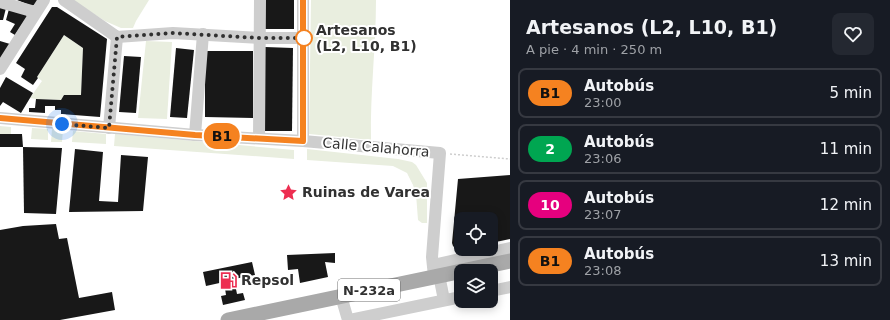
<!DOCTYPE html>
<html lang="es">
<head>
<meta charset="utf-8">
<style>
	body { margin:0; font-family:"DejaVu Sans",sans-serif; background:#242831; color:#f1f3f6; height:100vh; display:flex; flex-direction:column; font-size:15px; white-space:nowrap }
	* { box-sizing:border-box; margin:0 }
	p { font-size:13px; color:#9ea1a6 }
	.icon { flex:none; width:22px; height:22px; fill:none; stroke:currentColor; stroke-width:2; stroke-linecap:round; stroke-linejoin:round }
	.map { position:relative; flex:1; overflow:hidden }
	.side { display:flex; flex-direction:column; background:#171b24; width:380px }
	.side>* { flex:none }
	.badge { padding:0 8px; border-radius:13px; font-size:14px; line-height:26px }
	.tools { position:absolute; left:454px; top:212px; display:grid; gap:8px }
	.tools a { display:grid; place-items:center; width:44px; height:44px; border-radius:8px; background:#171b24; box-shadow:0 2px 10px #0003; font-size:20px }
	.you { position:absolute; width:20px; height:20px; margin:-10px; border:3px solid #fff; border-radius:50%; background:#1a73e8; box-shadow:0 0 0 6px #1a73e833 }
	.map>.badge { position:absolute; translate:-50% -50%; box-shadow:0 0 0 2px #fff }
	.round { display:grid; place-items:center; flex:none; width:42px; height:42px; border-radius:8px; background:#242831 }
	.overview { display:flex; align-items:center; justify-content:space-between; height:68px; padding:0 16px }
	h1 { font-size:19px; font-weight:700; line-height:30px }
	ul { padding:0; list-style:none }
	li { display:flex; align-items:center; gap:12px; height:50px; margin:0 8px 6px; padding:0 8px; border:2px solid #363941; border-radius:8px }
	li div { flex:1 }
	li b { display:block; font-size:15px }
	li em { font-style:normal }
	li .badge { min-width:44px; font-weight:700; text-align:center }
	main { display:flex; flex:1; min-height:0 }
	.map>svg:first-child { display:block }
	.green { fill:#e9eedf }
	.building { fill:#181818 }
	.lines { fill:none; stroke-linecap:round; stroke-linejoin:round }
	.path { stroke:#cecece; stroke-width:1.5; stroke-dasharray:2 2; stroke-linecap:butt }
	.minor { stroke:#cecece; stroke-width:12 }
	.major { stroke:#a9a9a9; stroke-width:15 }
	.line-casing { stroke:#fff; stroke-width:9 }
	.line { stroke:#f58220; stroke-width:6 }
	.walk { stroke:#313131; stroke-width:4; stroke-dasharray:0 7.2 }
	.stop-dot { fill:#fff; stroke:#f58220; stroke-width:2 }
	.labels { text-anchor:middle; dominant-baseline:central; stroke-width:4; stroke-linejoin:round; paint-order:stroke }
	.shield { fill:#fff; stroke:#6f6f6f; stroke-width:1 }
	.shield-label { font-size:13px; font-weight:bold; fill:#313131 }
	.stop-label { font-size:14px; font-weight:bold; fill:#313131; stroke:#fff; text-anchor:start }
	.street-label { font-size:14px; fill:#313131; stroke:#fff }
	.poi-label { font-size:14px; font-weight:bold; fill:#313131; stroke:#fff; text-anchor:start }
</style>
</head>
<body>
<main>
<div class="map">
<svg width="510" height="320" viewBox="0 0 510 320">
	<rect width="100%" height="100%" fill="#fff"/>
	<g class="green">
		<path d="M 72,0 L 149,0 L 136,21 L 133,28 L 121,28 L 105,21 Z"/>
		<path d="M 311,0 L 376,0 C 376,47 370,93 371,140 L 309,134 Z"/>
		<path d="M 64,35 L 83,48 L 81,95 L 64,95 L 61,100 L 36,99 L 30,98 L 42,81 L 37,77 Z"/>
		<path d="M 146,41 L 172,42 L 167,119 L 138,118 Z"/>
		<path d="M 0,126 L 11,127 L 11,134 L 0,134 Z"/>
		<path d="M 32,128 L 48,129 L 48,140 L 31,139 Z"/>
		<path d="M 52,129 L 63,129 L 62,142 L 51,142 Z"/>
		<path d="M 73,131 L 106,134 L 106,144 L 72,142 Z"/>
		<path d="M 115,134 L 294,150 L 294,159 L 114,146 Z"/>
		<path d="M 307,149 L 398,159 L 412,162 L 416,165 L 427,183 L 427,223 L 422,223 L 418,220 L 416,194 L 413,185 L 407,173 L 393,166 L 307,160 Z"/>
	</g>
	<g class="building">
		<path d="M 17,0 L 39,0 L 36,4 L 32,6 Z"/>
		<rect x="265" y="0" width="29" height="29"/>
		<path d="M 0,6 L 6,8 L 3,20 L 0,20 Z"/>
		<path d="M 52,7 L 57,7 L 107,39 L 100,117 L 61,114 L 61,110 L 55,110 L 55,106 L 45,106 L 45,113 L 29,112 L 29,108 L 35,108 L 36,99 L 61,100 L 64,95 L 81,95 L 83,48 L 64,35 L 37,77 L 38,78 L 33,85 L 21,77 L 25,69 L 16,63 Z"/>
		<path d="M 9,9 L 26,14 L 27,17 L 15,35 L 10,32 L 15,24 L 6,20 Z"/>
		<path d="M 0,41 L 10,44 L 0,59 Z"/>
		<path d="M 265,47 L 293,48 L 292,131 L 263,131 Z"/>
		<path d="M 176,48 L 194,50 L 187,118 L 170,117 Z"/>
		<path d="M 205,51 L 253,51 L 253,118 L 205,117 Z"/>
		<path d="M 124,56 L 141,57 L 136,113 L 119,112 Z"/>
		<path d="M 6,77 L 33,93 L 21,113 L 3,102 L 0,106 L 0,88 Z"/>
		<path d="M 0,134 L 22,134 L 23,147 L 0,147 Z"/>
		<path d="M 23,147 L 62,148 L 56,214 L 24,213 Z"/>
		<path d="M 75,149 L 103,152 L 99,201 L 118,202 L 121,155 L 148,157 L 143,211 L 69,212 Z"/>
		<path d="M 510,175 L 510,239 L 491,243 L 491,219 L 461,219 L 461,249 L 456,249 L 453,246 L 452,243 L 458,179 Z"/>
		<path d="M 56,224 L 59,239 L 67,238 L 79,298 L 112,292 L 115,310 L 60,320 L 0,320 L 0,230 L 23,226 Z"/>
		<path d="M 335,253 L 335,263 L 325,262 L 328,277 L 300,283 L 298,269 L 288,270 L 287,255 Z"/>
		<path d="M 252,262 L 255,275 L 234,279 L 237,294 L 243,293 L 245,300 L 223,305 L 221,296 L 226,295 L 224,282 L 206,286 L 203,272 Z"/>
	</g>
	<g class="lines">
		<path class="path" d="M 450,154 L 510,159"/>
		<g class="minor">
			<path d="M 64,0 L 117,37 L 173,33 L 260,38 L 304,38"/>
			<path d="M 0,2 L 35,12"/>
			<path d="M 0,69 L 44,0"/>
			<path d="M 0,118 L 195,135 L 303,141 L 440,153 L 432,257 L 434,276"/>
			<path d="M 109,128 L 117,37"/>
			<path d="M 195,135 L 203,34"/>
			<path d="M 259,138 L 260,0"/>
			<path d="M 303,141 L 303,0"/>
			<path d="M 433,265 L 510,248"/>
			<path d="M 439,275 L 444,300"/>
			<path d="M 491,291 L 510,287"/>
			<path d="M 341,296 L 348,320"/>
			<path d="M 350,320 L 461,297"/>
		</g>
		<path class="major" d="M 228,320 L 510,261"/>
	</g>
	<g class="lines">
		<defs>
			<path id="line" d="M 0,118 L 195,135 L 303,141 L 303,0"/>
		</defs>
		<use href="#line" class="line-casing"/>
		<use href="#line" class="line"/>
		<path class="walk" d="M 62,124 L 109,128 L 117,37 L 172,33 L 260,38 L 304,38"/>
	</g>
	<defs>
		<symbol id="sight-bare" viewBox="-9 -9 18 18"><path d="M0-6L1.8-2.2L6-1.7L2.9 1.2L3.7 5.4L0 3.3L-3.7 5.4L-2.9 1.2L-6-1.7L-1.8-2.2Z" fill="#ed2e51" stroke="#fff" stroke-width="2.5" paint-order="stroke"/></symbol>
		<symbol id="fuel-bare" viewBox="-9 -9 18 18"><path d="M-5.5-6h7V0h2V4h1.3V-2.5L3-4.5l.8-.8L6-3V5H2.5V1h-1V6h-7ZM-4.2-4.7v3.2H.2V-4.7Z" fill="#ed2e51" stroke="#fff" stroke-width="2.5" paint-order="stroke"/></symbol>
	</defs>
	<g fill-rule="evenodd">
		<use href="#sight-bare" x="276" y="180" width="25" height="25"/>
		<use href="#fuel-bare" x="216" y="268" width="25" height="25"/>
	</g>
	<circle class="stop-dot" cx="304" cy="38" r="8"/>
	<g class="labels">
		<rect class="shield" x="338" y="279" width="62" height="22" rx="3"/>
		<g class="shield-label">
			<text x="369" y="290">N-232a</text>
		</g>
		<g class="stop-label">
			<text x="316" y="30">Artesanos<tspan x="316" dy="16">(L2, L10, B1)</tspan></text>
		</g>
		<g class="street-label">
			<text transform="translate(376 147) rotate(5)">Calle Calahorra</text>
		</g>
		<g class="poi-label">
			<text x="302" y="192">Ruinas de Varea</text>
			<text x="241" y="280">Repsol</text>
		</g>
	</g>
</svg>
<div class="tools">
<a><svg class="icon" aria-label="locate" viewBox="0 0 24 24"><circle cx="12" cy="12" r="6"/><path d="M12 2v4M12 18v4M2 12h4M18 12h4"/></svg></a>
<a><svg class="icon" aria-label="layers" viewBox="0 0 24 24"><path d="M12 4l9 5-9 5-9-5zM3 14l9 5 9-5"/></svg></a>
</div>
<div class="you" style="left:62px;top:124px"></div>
<b class="badge" style="left:222px;top:136px;background:#f58220;color:#111">B1</b>
</div>
<section class="side">
<div class="overview"><div><h1>Artesanos (L2, L10, B1)</h1><p>A pie · 4 min · 250 m</p></div><a class="round"><svg class="icon" aria-label="heart" viewBox="0 0 24 24"><path d="M12 20l-8-8c-3-5 5-10 8-4 3-6 11-1 8 4z"/></svg></a></div>
<ul>
<li><span class="badge" style="background:#f58220;color:#111">B1</span><div><b>Autobús</b><p>23:00</p></div><em>5 min</em></li>
<li><span class="badge" style="background:#00a651;color:#fff">2</span><div><b>Autobús</b><p>23:06</p></div><em>11 min</em></li>
<li><span class="badge" style="background:#e6007e;color:#fff">10</span><div><b>Autobús</b><p>23:07</p></div><em>12 min</em></li>
<li><span class="badge" style="background:#f58220;color:#111">B1</span><div><b>Autobús</b><p>23:08</p></div><em>13 min</em></li>
</ul>
</section>
</main>
</body>
</html>
